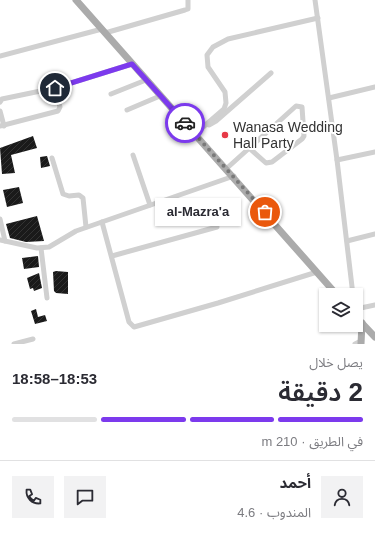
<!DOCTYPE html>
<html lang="ar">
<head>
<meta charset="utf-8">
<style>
  body { margin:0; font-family:Helvetica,"Noto Sans Arabic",sans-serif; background:#f2f2f3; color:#2b2b33; direction:rtl; height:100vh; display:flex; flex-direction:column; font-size:15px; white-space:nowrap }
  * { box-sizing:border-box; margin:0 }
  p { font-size:13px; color:#7c7c81 }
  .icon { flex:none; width:22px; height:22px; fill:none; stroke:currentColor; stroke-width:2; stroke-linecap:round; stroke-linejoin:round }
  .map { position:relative; height:344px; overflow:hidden; direction:ltr }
  .sheet { display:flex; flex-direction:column; background:#fff; flex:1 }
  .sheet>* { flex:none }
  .tools { position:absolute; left:319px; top:288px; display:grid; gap:8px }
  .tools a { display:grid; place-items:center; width:44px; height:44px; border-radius:0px; background:#fff; box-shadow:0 1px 3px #0004; font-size:20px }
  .pin { position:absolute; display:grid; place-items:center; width:34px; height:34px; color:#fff; margin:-17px; border:2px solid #fff; border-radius:50%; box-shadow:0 1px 4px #0007 }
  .courier { position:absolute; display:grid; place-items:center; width:40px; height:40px; margin:-20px; border:3px solid #7c3aed; border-radius:50%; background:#fff; color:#222; box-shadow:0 1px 5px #0007 }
  .bubble { position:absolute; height:28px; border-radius:0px; background:#fff; box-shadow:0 1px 3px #0004; font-size:13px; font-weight:600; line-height:28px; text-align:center; direction:rtl }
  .head em { font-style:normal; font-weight:600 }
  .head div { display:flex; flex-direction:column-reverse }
  .head { display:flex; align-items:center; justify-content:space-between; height:68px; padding:0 12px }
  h1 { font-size:26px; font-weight:600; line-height:30px }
  .bar { display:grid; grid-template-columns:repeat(4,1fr); gap:6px 4px; align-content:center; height:48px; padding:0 12px }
  .bar i { height:5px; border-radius:3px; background:#e1e1e2 }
  .bar .active { background:#7c3aed }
  .bar p { grid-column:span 4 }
  .line { display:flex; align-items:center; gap:10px; padding:0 12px; border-top:1px solid #e1e1e2 }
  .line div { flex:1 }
  .round { display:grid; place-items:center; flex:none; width:42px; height:42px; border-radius:0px; background:#f2f2f3 }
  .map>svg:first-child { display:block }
  .building { fill:url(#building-hatch) }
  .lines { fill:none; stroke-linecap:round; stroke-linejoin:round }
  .minor { stroke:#d0d0d0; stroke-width:5 }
  .major { stroke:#ababab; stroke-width:7 }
  .done { stroke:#7a7a7a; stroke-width:4; stroke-dasharray:0 7.2 }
  .route { stroke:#7c3aed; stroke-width:5 }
  .poi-dot { fill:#e63946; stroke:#fff; stroke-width:1.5 }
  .labels { text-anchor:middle; stroke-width:4; stroke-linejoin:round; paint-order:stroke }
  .poi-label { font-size:14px; fill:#333; stroke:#fff; text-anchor:start }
</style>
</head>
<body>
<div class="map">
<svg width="375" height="344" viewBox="0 0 375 344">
  <defs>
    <pattern id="building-hatch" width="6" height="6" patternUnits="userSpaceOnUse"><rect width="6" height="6" fill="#1a1a1a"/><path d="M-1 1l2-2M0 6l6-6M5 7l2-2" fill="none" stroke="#333"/></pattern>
  </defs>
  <rect width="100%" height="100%" fill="#fff"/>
  <g class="building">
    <polygon points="33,136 37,148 11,155 15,173 2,174 0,148"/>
    <polygon points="47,156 50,166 41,168 40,157"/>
    <polygon points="19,187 23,203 7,207 3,190"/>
    <polygon points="37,216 44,241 26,242 10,238 6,224"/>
    <polygon points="38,256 39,267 24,269 22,258"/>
    <polygon points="56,271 68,272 68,294 56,293 54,291 53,272"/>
    <polygon points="39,273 42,288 34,291 33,288 30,289 27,278"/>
    <polygon points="36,309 38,317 45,315 47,321 35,324 31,311"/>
  </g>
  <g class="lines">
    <g class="minor">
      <polyline points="315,0 337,160 353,295"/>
      <polyline points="105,33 185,10 188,9 188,0"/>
      <polyline points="0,56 102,29"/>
      <polyline points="111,94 146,80"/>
      <polyline points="329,98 375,87"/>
      <polyline points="0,102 2,99 55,88 132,64"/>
      <polyline points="127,110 160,96"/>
      <polyline points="0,111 4,126"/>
      <polyline points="209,125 216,121 271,73"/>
      <polyline points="0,126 58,111 60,107 55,88"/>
      <polyline points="195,134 224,109 226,103 225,92 208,67 207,55 213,47 228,39 318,18"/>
      <polyline points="133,155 150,205"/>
      <polyline points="52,158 63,194 69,196 79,195 83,198 86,227"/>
      <polyline points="337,160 375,152"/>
      <polyline points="226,169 296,106 302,107 304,136 302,139 272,162 266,163 249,148"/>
      <polyline points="0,219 5,241"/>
      <polyline points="102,222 129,322 134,327 218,303 317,272"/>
      <polyline points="0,240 37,248 49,247 76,231 234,176"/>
      <polyline points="347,241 375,234"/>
      <polyline points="41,248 47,298"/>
      <polyline points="112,256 217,227"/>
      <polyline points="356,309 375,305"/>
      <polyline points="14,344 33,339"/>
      <polyline points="355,344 361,341"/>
    </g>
    <g class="major">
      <polyline points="76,0 337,295"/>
      <polyline points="356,317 375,337"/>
      <polyline points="361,344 362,323"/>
    </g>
  </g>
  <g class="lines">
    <polyline class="done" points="185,123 265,212"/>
    <polyline class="route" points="55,88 132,64 185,123"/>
  </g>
  <circle class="poi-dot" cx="225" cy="135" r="4"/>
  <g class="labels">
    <g class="poi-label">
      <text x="233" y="132">Wanasa Wedding<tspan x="233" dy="16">Hall Party</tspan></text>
    </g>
  </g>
</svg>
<div class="tools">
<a><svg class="icon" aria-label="layers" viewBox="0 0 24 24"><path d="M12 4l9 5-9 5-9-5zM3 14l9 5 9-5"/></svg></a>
</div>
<div class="pin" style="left:265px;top:212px;background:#ea580c"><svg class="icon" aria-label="bag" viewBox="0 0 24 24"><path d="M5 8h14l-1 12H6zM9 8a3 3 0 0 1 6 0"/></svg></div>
<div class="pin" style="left:55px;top:88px;background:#1f2937"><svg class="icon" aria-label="home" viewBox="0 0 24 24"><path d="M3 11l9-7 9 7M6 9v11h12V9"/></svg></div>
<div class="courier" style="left:185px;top:123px"><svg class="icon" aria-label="car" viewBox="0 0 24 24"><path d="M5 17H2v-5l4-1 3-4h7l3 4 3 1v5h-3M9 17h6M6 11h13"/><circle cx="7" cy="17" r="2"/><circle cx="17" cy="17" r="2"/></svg></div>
<div class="bubble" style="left:155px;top:198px;width:86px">al-Mazra'a</div>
</div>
<section class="sheet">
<div class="head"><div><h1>2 دقيقة</h1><p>يصل خلال</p></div><em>18:53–18:58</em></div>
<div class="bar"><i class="active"></i><i class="active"></i><i class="active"></i><i></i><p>في الطريق · 210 m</p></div>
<div class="line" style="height:72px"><a class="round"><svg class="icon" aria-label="person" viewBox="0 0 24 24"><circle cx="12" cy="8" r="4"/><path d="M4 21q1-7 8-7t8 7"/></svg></a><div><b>أحمد</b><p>المندوب · 4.6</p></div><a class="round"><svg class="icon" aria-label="chat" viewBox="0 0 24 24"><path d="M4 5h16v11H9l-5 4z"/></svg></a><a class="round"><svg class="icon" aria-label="phone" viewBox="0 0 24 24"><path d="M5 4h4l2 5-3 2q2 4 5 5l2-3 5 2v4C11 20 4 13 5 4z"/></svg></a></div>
</section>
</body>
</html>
